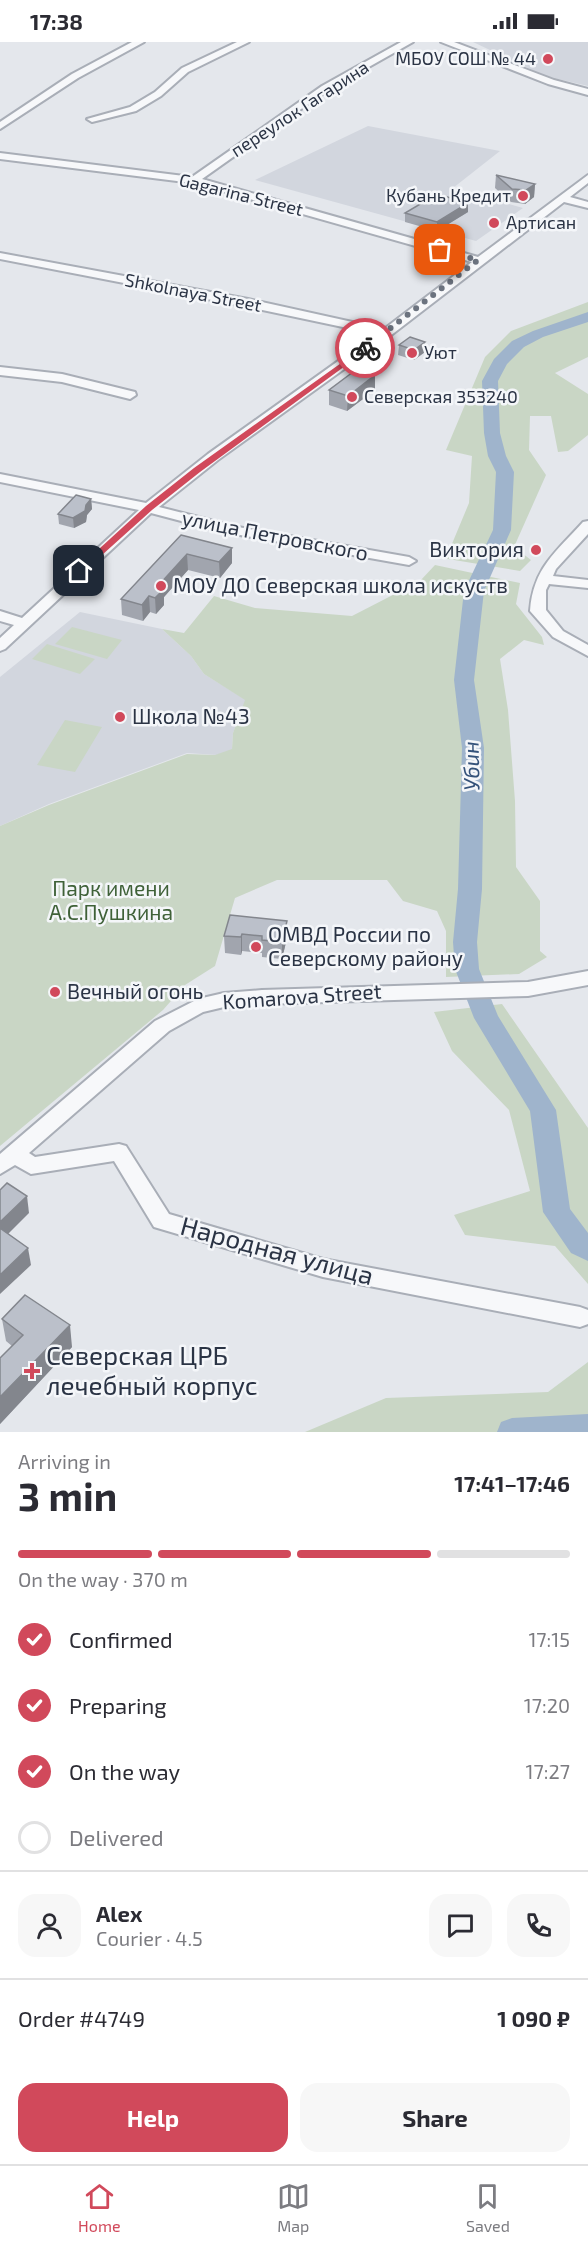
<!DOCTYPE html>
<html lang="en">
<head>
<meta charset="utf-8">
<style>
  body { margin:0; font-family:"Exo 2",sans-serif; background:#f7f7f7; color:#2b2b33; height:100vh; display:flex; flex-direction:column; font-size:22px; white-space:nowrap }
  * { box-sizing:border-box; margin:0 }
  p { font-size:20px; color:#7c7c81 }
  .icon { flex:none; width:33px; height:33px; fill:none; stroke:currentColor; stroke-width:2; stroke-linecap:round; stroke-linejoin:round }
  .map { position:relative; height:1390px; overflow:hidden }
  .panel { display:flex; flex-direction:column; background:#fff; flex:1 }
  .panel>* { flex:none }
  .pin { position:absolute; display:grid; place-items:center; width:51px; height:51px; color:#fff; margin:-26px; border-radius:12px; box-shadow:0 3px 9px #0006 }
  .courier { position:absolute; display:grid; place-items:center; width:60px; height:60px; margin:-30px; border:4px solid #d1495b; border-radius:50%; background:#fff; color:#222; box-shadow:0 2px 8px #0007 }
  .headline em { font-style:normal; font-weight:700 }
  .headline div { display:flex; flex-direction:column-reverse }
  .headline { display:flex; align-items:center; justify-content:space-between; height:102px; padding:0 18px }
  h1 { font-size:39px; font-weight:700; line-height:45px }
  .bar { display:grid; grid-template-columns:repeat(4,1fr); gap:9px 6px; align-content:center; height:72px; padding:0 18px }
  .bar i { height:8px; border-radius:4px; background:#e1e1e2 }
  .bar .current { background:#d1495b }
  .bar p { grid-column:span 4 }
  .line { display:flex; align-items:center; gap:15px; padding:0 18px; border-top:2px solid #e1e1e2 }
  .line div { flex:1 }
  .round { display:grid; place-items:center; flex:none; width:63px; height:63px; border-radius:18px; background:#f7f7f7 }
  ol { padding:0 18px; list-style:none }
  li { display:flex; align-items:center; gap:18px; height:66px }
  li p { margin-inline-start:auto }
  li .icon { padding:6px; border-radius:50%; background:#d1495b; color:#fff; stroke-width:4 }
  li:last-child { color:#7c7c81 }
  li i { width:33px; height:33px; border:3px solid #e1e1e2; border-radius:50% }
  .action { display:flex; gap:12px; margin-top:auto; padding:12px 18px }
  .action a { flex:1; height:69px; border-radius:18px; background:#d1495b; color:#fff; font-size:24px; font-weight:700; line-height:69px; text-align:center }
  .action a+a { background:#f7f7f7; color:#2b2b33 }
  .status { display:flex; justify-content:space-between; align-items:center; height:42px; padding:0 30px; background:#fff; direction:ltr }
  .status svg { height:16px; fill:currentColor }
  .dock { display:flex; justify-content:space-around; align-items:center; height:84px; border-top:2px solid #e1e1e2; background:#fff; font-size:16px; color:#7c7c81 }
  .dock a { display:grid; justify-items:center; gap:3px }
  .dock .current { color:#d1495b }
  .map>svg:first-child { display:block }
  .built { fill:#d2d6de }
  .green { fill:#c9d6c5 }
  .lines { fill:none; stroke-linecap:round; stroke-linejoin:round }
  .river { fill:#9fb4cc; fill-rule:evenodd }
  .minor-casing { stroke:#a9aeb7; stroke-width:4 }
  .minor { fill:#f7f8fa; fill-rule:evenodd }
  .wall { fill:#a1a5ae }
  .shaded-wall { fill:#83868d }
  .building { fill:#bbc0ca; stroke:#83868d; stroke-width:1.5 }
  .route { fill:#d1495b }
  .done { stroke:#6c737f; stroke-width:6; stroke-dasharray:0 10.8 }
  .poi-dot { fill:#d1495b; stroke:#f4f6f9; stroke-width:2 }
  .labels { text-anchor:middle; stroke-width:5; stroke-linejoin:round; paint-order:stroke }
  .far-poi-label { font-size:18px; fill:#2b3445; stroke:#f4f6f9; text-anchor:start }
  .far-street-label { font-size:18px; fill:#2b3445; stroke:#f4f6f9 }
  .street-label { font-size:21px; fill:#2b3445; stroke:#f4f6f9 }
  .poi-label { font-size:21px; fill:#2b3445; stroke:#f4f6f9; text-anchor:start }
  .park-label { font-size:21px; fill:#3f6138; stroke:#f4f6f9 }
  .water-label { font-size:22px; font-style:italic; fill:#34527a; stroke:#f4f6f9 }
  .near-street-label { font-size:26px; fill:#2b3445; stroke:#f4f6f9 }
  .near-poi-label { font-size:26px; fill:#2b3445; stroke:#f4f6f9; text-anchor:start }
</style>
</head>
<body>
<div class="status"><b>17:38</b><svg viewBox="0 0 49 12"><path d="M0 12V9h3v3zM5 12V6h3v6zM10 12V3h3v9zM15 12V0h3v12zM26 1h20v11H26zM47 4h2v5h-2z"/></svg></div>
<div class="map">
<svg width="588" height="1390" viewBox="0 0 588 1390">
  <rect width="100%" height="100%" fill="#e4e7ec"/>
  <g class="built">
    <polygon points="473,0 588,0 588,44 545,34"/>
    <polygon points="368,84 500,109 453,146 523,166 476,199 255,138"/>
    <polygon points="80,570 162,587 191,614 204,632 246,658 233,691 232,708 217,713 187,711 49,762 0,784 0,635"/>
  </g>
  <g class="green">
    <polygon points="588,260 588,315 555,331 588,352 588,393 568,409 558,410 551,374 530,374 529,408 546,433 514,505 531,518 520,529 442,516 449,509 469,461 472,414 446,408 485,315 511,289"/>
    <polygon points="435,523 520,541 516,562 542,595 544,603 524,598 500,617 508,668 515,759 516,825 540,859 540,909 547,915 519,932 446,935 446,889 437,869 403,859 387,838 277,838 235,856 215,924 185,943 163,968 0,1104 0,784 49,763 187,712 215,713 232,707 233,691 245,658 204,632 191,614 162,587 184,591 214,554 255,566 352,574 420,539"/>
    <polygon points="72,585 122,598 107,617 55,602"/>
    <polygon points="47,602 95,617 80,632 32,617"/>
    <polygon points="65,678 102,685 75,730 37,723"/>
    <polygon points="502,962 588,1086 588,1242 555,1204 465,1193 454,1173 530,1149 509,1068 452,1009 434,970"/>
    <polygon points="588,1320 588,1390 305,1390 386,1356 548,1350"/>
  </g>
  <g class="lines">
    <g class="river">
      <polygon points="588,270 588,280 543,295 524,305 507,322 498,339 500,391 506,414 514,430 511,488 484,549 474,638 484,706 482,847 477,900 479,927 498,974 556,1068 570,1167 588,1191 588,1219 571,1211 543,1170 530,1069 474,976 455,927 453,900 458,847 462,706 454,638 464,549 493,488 496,430 488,414 484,391 482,339 494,317 512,299 533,289"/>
      <polygon points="588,1372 588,1390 497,1390 501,1380 512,1376"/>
    </g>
    <g class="minor-casing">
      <g id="minor">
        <polygon points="132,0 144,0 78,36 0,87 0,80 72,32"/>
        <polygon points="237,0 249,0 188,30 161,54 136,69 92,80 87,77 130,65 155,50 182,26"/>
        <polygon points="401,0 413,0 328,48 202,137 478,215 588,133 588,141 570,155 588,160 588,166 564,160 390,294 218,418 159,465 238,485 409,515 416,519 409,523 223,490 151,471 5,607 0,609 0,596 14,583 0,579 0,569 22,576 139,468 0,440 0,432 146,461 208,412 376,292 248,265 0,217 0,211 248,257 384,287 472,220 193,141 0,117 0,111 192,135 322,44"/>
        <polygon points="441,0 454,0 554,38 588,47 588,53 548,42"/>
        <polygon points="0,325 62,332 135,350 136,353 130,357 62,340 0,333"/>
        <path d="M588 479V492L556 527 553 534 588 538V546L549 542 546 548V568L563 589 588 603V614L553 595 530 569C533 526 556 510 583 480Z"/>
        <polygon points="588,929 588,943 528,954 262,962 224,965 203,970 169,989 29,1111 35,1115 119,1102 126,1104 169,1172 323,1217 580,1265 588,1268 588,1282 580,1285 323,1235 154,1185 114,1119 31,1132 15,1123 0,1132 0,1112 155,979 198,957 224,951 262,948 528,940"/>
      </g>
    </g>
    <use href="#minor" class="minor"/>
  </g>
  <g class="wall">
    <polygon points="496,133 535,142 534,155 525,162 511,160 495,146"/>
    <polygon points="468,170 437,189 405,180 405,171"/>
    <polygon points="425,300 425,310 414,318 398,313 399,303"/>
    <polygon points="329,348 375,348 347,369 329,363"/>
    <polygon points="91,457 92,467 87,473 86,480 74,486 59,482 58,472"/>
    <polygon points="181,493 232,506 232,521 220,536 188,528 164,555 164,563 156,572 150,570 143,579 122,573 121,557"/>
    <polygon points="287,879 287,896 282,917 262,915 262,911 242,909 241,913 225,911 224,894"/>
    <polygon points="2,1277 72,1305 0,1382 0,1316 12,1304 6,1299"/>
  </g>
  <g class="shaded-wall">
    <polygon points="535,142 534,155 525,162 526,148"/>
    <polygon points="468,161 468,170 437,189 437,180"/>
    <polygon points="425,300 425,310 414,318 414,308"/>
    <polygon points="375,333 375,348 347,369 348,354"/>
    <polygon points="91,457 92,467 87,473 86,480 74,486 73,476"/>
    <polygon points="232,506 232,521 220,536 219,520"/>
    <polygon points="187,512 188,528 164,555 164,563 156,572 155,556 157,545"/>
    <polygon points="149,554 150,570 143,579 142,563"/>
    <polygon points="287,879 287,896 282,917 282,900"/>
    <polygon points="242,892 242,909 241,913 241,895"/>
    <polygon points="27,1154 29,1171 0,1200 0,1180"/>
    <polygon points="28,1206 31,1223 0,1252 0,1233"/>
    <polygon points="70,1283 72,1305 0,1382 0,1355"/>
  </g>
  <g class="building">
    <polygon points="496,133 535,142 526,148 512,147"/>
    <polygon points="437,152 468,161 437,180 405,171"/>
    <polygon points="410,295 425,300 414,308 399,303"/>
    <polygon points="357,327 375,333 348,354 329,348"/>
    <polygon points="76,453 91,457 86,463 85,469 73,476 58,472"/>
    <polygon points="181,493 232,506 219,520 187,512 157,545 164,547 155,556 149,554 142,563 121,557"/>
    <polygon points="230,873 287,879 282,900 262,898 262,894 242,892 241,895 224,894"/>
    <polygon points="7,1141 27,1154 0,1180 0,1148"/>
    <polygon points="0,1186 28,1206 0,1233"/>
    <polygon points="25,1253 70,1283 0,1355 0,1316 23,1293 2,1277"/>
  </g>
  <polygon class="route" points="365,304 367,308 200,430 152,468 82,531 76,531 76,528 146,464 194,426"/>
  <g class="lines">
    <polyline class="done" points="365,306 478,218 440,208"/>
  </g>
  <g class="poi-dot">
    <circle cx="548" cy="17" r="6"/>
    <circle cx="523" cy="154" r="6"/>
    <circle cx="494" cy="181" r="6"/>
    <circle cx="412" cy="311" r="6"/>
    <circle cx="352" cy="355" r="6"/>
    <circle cx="536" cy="508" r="6"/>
    <circle cx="161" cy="544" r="6"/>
    <circle cx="120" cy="675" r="6"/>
    <circle cx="256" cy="905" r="6"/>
    <circle cx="55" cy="950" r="6"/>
    <path d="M29 1320h6v6h6v6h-6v6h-6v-6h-6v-6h6z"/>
  </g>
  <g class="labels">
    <g class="far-poi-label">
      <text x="536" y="23" text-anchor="end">МБОУ СОШ № 44</text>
      <text x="511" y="160" text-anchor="end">Кубань Кредит</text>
      <text x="506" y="187">Артисан</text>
      <text x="424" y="317">Уют</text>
      <text x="364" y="361">Северская 353240</text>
    </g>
    <g class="far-street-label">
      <text transform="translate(300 67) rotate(-33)" y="6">переулок Гагарина</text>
      <text transform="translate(241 153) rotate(14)" y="6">Gagarina Street</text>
      <text transform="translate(193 251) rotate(11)" y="6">Shkolnaya Street</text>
    </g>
    <g class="street-label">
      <text transform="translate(275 494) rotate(11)" y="7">улица Петровского</text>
      <text transform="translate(302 955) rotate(-4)" y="7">Komarova Street</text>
    </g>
    <g class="poi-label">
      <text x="524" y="515" text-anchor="end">Виктория</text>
      <text x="173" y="551">МОУ ДО Северская школа искуств</text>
      <text x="132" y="682">Школа №43</text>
      <text x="268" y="900">ОМВД России по<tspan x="268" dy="24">Северскому району</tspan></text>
      <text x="67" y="957">Вечный огонь</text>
    </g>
    <g class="park-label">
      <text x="111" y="854">Парк имени<tspan x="111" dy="24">А.С.Пушкина</tspan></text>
    </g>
    <g class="water-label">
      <text transform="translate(471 724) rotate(-91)" y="8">Убин</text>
    </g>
    <g class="near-street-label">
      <text transform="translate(277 1209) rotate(15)" y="9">Народная улица</text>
    </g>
    <g class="near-poi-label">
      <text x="46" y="1323">Северская ЦРБ<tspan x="46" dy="30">лечебный корпус</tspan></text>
    </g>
  </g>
</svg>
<div class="pin" style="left:440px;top:208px;background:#ea580c"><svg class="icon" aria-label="bag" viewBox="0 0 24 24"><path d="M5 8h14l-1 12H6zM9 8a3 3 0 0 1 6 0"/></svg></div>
<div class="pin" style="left:79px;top:529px;background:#1f2937"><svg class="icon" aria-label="home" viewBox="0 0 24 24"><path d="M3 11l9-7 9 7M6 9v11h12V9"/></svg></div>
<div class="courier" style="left:365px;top:306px"><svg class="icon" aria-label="bike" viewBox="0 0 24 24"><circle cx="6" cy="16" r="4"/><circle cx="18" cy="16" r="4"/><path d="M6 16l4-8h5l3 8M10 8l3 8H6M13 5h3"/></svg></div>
</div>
<section class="panel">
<div class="headline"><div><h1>3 min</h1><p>Arriving in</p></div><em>17:41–17:46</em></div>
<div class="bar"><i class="current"></i><i class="current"></i><i class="current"></i><i></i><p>On the way · 370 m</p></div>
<ol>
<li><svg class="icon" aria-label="check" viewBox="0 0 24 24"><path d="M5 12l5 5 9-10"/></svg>Confirmed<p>17:15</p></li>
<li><svg class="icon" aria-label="check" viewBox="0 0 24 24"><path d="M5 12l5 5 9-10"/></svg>Preparing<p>17:20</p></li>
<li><svg class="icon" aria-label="check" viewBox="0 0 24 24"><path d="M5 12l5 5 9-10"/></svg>On the way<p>17:27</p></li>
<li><i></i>Delivered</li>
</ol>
<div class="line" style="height:108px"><a class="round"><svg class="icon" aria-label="person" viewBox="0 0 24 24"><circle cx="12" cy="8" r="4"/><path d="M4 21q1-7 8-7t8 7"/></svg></a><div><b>Alex</b><p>Courier · 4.5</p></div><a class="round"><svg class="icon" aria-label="chat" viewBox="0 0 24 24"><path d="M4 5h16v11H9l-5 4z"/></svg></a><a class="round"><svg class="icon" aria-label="phone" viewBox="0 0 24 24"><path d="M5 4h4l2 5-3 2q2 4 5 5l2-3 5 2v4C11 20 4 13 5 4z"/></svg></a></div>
<div class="line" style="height:78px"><div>Order #4749</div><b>1 090 ₽</b></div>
<div class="action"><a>Help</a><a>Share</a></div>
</section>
<nav class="dock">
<a class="current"><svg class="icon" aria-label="home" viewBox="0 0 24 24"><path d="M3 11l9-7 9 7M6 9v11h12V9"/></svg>Home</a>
<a><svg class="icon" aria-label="map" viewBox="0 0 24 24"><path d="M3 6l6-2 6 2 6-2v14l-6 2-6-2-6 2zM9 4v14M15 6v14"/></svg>Map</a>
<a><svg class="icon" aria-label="saved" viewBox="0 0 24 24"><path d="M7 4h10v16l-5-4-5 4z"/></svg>Saved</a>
</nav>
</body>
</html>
